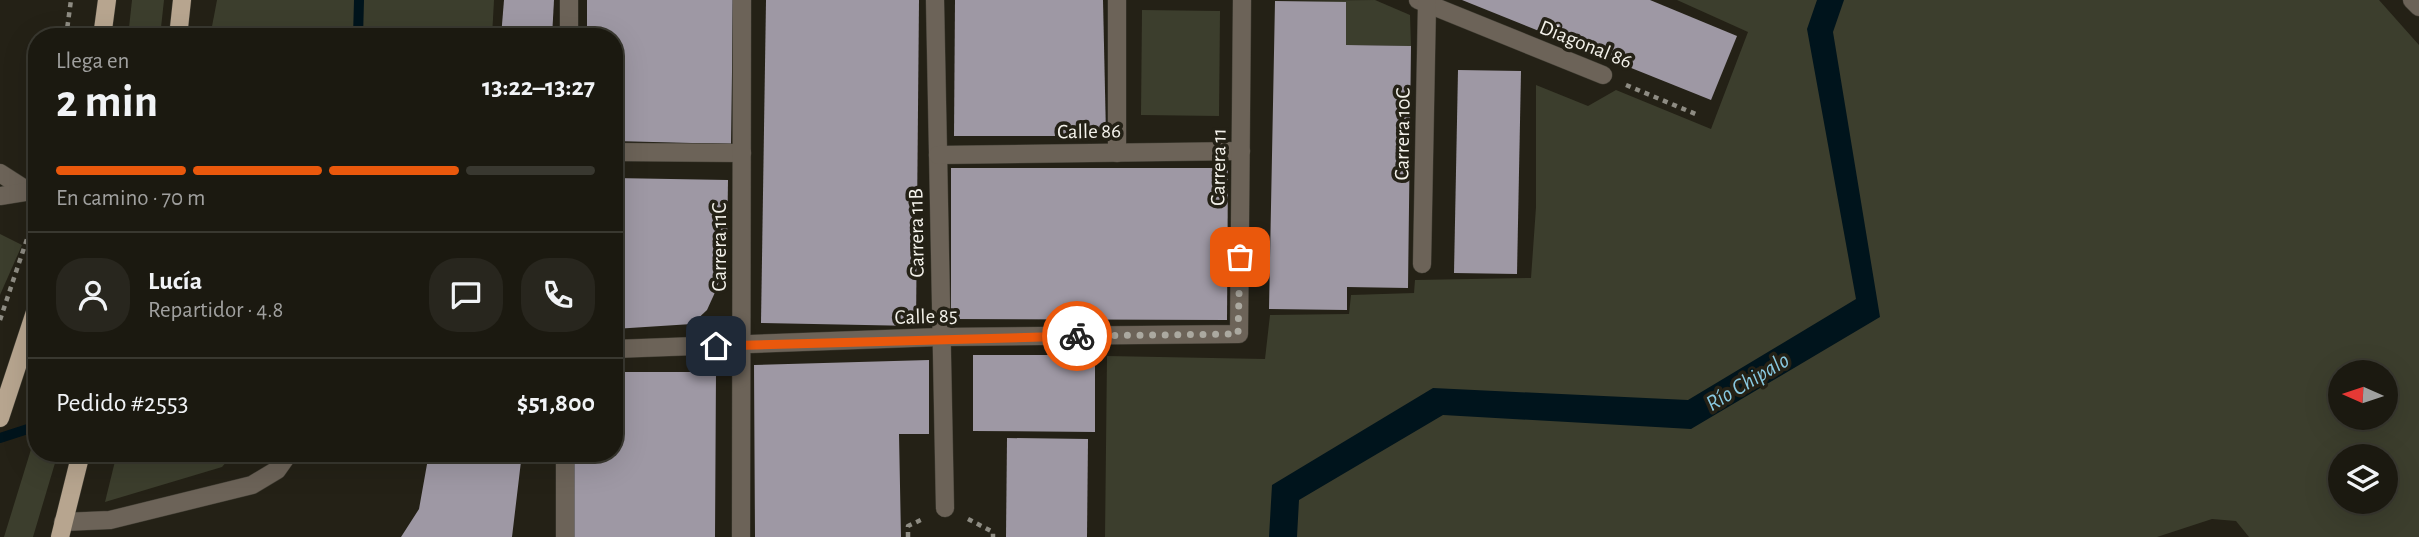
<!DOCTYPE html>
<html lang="es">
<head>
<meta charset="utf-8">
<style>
  body { margin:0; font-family:"Alegreya Sans",sans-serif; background:#28261e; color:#f1f3f6; height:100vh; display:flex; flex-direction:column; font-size:26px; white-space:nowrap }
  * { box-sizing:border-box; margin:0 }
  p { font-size:23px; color:#a0a09f }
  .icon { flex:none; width:38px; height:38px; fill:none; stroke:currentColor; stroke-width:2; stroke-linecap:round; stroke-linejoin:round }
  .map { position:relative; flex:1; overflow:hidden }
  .details { position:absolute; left:28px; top:28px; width:595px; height:434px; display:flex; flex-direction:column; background:#1b1910; border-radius:28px; box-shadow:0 7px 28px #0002,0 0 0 2px #393830 }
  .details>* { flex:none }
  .needle { width:46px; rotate:273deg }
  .controls { position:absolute; left:2328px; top:360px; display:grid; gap:14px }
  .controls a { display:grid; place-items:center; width:70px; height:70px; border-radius:50%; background:#1b1910; box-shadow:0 7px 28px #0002,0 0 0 2px #393830; font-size:35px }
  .pin { position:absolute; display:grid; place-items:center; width:60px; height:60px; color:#fff; margin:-30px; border-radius:14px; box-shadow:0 4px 10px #0006 }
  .courier { position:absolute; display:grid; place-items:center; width:70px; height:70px; margin:-35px; border:5px solid #ea580c; border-radius:50%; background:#fff; color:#222; box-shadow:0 2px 9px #0007 }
  .headline em { font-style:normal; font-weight:700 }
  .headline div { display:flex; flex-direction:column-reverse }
  .headline { display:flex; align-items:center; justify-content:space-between; height:119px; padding:0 28px }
  h1 { font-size:46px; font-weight:700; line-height:52px }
  .bar { display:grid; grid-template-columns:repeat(4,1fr); gap:10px 7px; align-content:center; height:84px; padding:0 28px }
  .bar i { height:9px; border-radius:5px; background:#393830 }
  .bar .selected { background:#ea580c }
  .bar p { grid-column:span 4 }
  .line { display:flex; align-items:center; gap:18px; padding:0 28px; border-top:2px solid #393830 }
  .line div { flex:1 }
  .round { display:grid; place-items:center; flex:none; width:74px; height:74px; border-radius:28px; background:#28261e }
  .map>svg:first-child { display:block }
  .green { fill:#3c3e2d; fill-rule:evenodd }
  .water { fill:#00141c }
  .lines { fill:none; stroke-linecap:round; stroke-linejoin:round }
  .stream { stroke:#00141c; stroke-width:10 }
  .building { fill:#9e98a4 }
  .minor-casing { stroke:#413e34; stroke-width:19 }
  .major-casing { stroke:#413e34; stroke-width:19 }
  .path { stroke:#8e8c83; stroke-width:4.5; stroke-dasharray:5 5; stroke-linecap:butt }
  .minor { stroke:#6c6358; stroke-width:18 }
  .major { stroke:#b7a58f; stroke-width:18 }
  .done { stroke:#aba9a0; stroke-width:7; stroke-dasharray:0 12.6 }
  .route { stroke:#ea580c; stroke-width:9 }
  .labels { text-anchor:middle; stroke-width:7; stroke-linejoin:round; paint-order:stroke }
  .street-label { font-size:21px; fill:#f4f2eb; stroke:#242116 }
  .water-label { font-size:23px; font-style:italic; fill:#89c9e1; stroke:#242116 }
</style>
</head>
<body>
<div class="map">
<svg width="2419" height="537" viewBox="0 0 2419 537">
  <rect width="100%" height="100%" fill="#242116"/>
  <g class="green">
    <polygon points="132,0 164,0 160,37 128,37"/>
    <polygon points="217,0 494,0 492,37 210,37"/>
    <polygon points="1375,0 1410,15 1411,46 1346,45 1345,2 1275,1"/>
    <path d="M1677 0H2379L2419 45V537H2249L2236 521 2212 519 2157 537H1105L1107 356 1265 359 1270 315 1349 314 1351 295 1414 293 1415 280 1531 278 1536 207V85L1588 106 1616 90 1711 129 1748 32ZM2340 373H2385V418H2340ZM2340 457H2385V502H2340Z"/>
    <polygon points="1142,10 1220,11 1219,116 1141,115"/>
    <polygon points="0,234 22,245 0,295"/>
    <polygon points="37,430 37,453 58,453 33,537 4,537"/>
    <polygon points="117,453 234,453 222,467 105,502"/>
  </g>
  <polygon class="water" points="1817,0 1844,0 1833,32 1880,317 1691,429 1443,415 1299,500 1297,537 1269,537 1272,485 1433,388 1688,400 1856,299 1807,29"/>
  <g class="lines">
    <g class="stream">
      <polyline points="358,37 359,0"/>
      <polyline points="0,438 37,426"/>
    </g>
  </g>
  <g class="building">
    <polygon points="504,0 554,0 552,37 501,37"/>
    <polygon points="587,0 733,0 731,144 614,141 614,37 587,37"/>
    <polygon points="766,0 919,0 916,326 761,323"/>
    <polygon points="955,0 1103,0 1106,136 954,136"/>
    <polygon points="1462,0 1650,0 1737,36 1711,100"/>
    <polygon points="1275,1 1346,2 1346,45 1411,46 1408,288 1347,287 1347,310 1269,309"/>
    <polygon points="1458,70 1521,71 1517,274 1454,273"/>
    <polygon points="951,168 1228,168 1227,320 951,319"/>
    <polygon points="614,178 728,180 727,252 717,288 707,310 692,324 614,329"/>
    <polygon points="973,355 1095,355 1095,432 973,431"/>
    <polygon points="929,360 929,434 899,434 901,537 755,537 754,365"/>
    <polygon points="614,372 716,372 715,537 571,537 572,453 614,453"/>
    <polygon points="1007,438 1088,439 1087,537 1006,537"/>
    <polygon points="429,453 522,453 512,537 401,537 419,509"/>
  </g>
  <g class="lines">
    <g class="minor-casing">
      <g id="minor">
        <polyline points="935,0 945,508"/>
        <polyline points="1117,0 1117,153"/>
        <polyline points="1418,0 1603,75"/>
        <polyline points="2412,0 2419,7"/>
        <polyline points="569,37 569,0"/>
        <polyline points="614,152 742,153"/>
        <polyline points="938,155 1241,151"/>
        <polyline points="0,173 28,191"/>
        <polyline points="0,196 37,190"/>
        <polyline points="1422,264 1427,4"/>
        <polyline points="614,349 940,337 1239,334 1242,0"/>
        <polyline points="63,522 110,520 252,485 277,470 289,453"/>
        <polyline points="565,537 565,453"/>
        <polyline points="741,537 742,0"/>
      </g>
    </g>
    <g class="major-casing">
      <g id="major">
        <polyline points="102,37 107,0"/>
        <polyline points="178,37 182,0"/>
        <polyline points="0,418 37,306"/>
        <polyline points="60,537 81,453"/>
      </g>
    </g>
    <g class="path">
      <polyline points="66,37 71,0"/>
      <polyline points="1626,85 1698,115"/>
      <polyline points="0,320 35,215"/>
      <polyline points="968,519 993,532 993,537"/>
      <polyline points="908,537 908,526 923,519"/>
    </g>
    <use href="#minor" class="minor"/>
    <use href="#major" class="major"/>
  </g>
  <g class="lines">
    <polyline class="done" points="1077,336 1238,334 1240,257"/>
    <polyline class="route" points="716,346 1077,336"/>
  </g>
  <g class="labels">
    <g class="street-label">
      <text transform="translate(1586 44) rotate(22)" y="7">Diagonal 86</text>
      <text transform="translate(1089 131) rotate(-1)" y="7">Calle 86</text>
      <text transform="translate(1402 134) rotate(-89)" y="7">Carrera 10C</text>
      <text transform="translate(1218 167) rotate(-89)" y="7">Carrera 11</text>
      <text transform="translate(916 233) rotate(-91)" y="7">Carrera 11B</text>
      <text transform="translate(719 247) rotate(-90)" y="7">Carrera 11C</text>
      <text transform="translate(926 316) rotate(-2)" y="7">Calle 85</text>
    </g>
    <g class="water-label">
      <text transform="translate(1747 381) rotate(-31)" y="8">Río Chipalo</text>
    </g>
  </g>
</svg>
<div class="controls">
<a><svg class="needle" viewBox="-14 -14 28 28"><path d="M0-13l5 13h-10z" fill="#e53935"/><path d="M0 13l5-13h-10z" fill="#a0a09f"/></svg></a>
<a><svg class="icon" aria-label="layers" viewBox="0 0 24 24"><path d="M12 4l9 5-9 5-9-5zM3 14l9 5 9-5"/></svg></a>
</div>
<div class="pin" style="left:1240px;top:257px;background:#ea580c"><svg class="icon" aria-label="bag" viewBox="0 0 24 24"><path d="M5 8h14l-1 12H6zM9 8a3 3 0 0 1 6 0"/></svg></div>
<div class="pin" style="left:716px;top:346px;background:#1f2937"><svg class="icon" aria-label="home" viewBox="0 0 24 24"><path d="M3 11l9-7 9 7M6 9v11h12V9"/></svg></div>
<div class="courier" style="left:1077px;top:336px"><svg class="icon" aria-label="bike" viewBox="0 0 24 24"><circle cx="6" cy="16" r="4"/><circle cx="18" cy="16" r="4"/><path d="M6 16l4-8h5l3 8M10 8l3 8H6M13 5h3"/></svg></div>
<section class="details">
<div class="headline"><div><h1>2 min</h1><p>Llega en</p></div><em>13:22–13:27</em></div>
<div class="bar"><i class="selected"></i><i class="selected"></i><i class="selected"></i><i></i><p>En camino · 70 m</p></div>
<div class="line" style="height:126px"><a class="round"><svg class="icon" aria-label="person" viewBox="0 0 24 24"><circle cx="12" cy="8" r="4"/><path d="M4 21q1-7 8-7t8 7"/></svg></a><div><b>Lucía</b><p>Repartidor · 4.8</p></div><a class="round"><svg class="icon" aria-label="chat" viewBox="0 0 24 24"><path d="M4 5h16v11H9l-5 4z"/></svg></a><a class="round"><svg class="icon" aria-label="phone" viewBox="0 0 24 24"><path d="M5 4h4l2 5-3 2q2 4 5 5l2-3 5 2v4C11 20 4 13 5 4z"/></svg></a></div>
<div class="line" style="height:91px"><div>Pedido #2553</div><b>$51,800</b></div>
</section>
</div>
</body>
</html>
